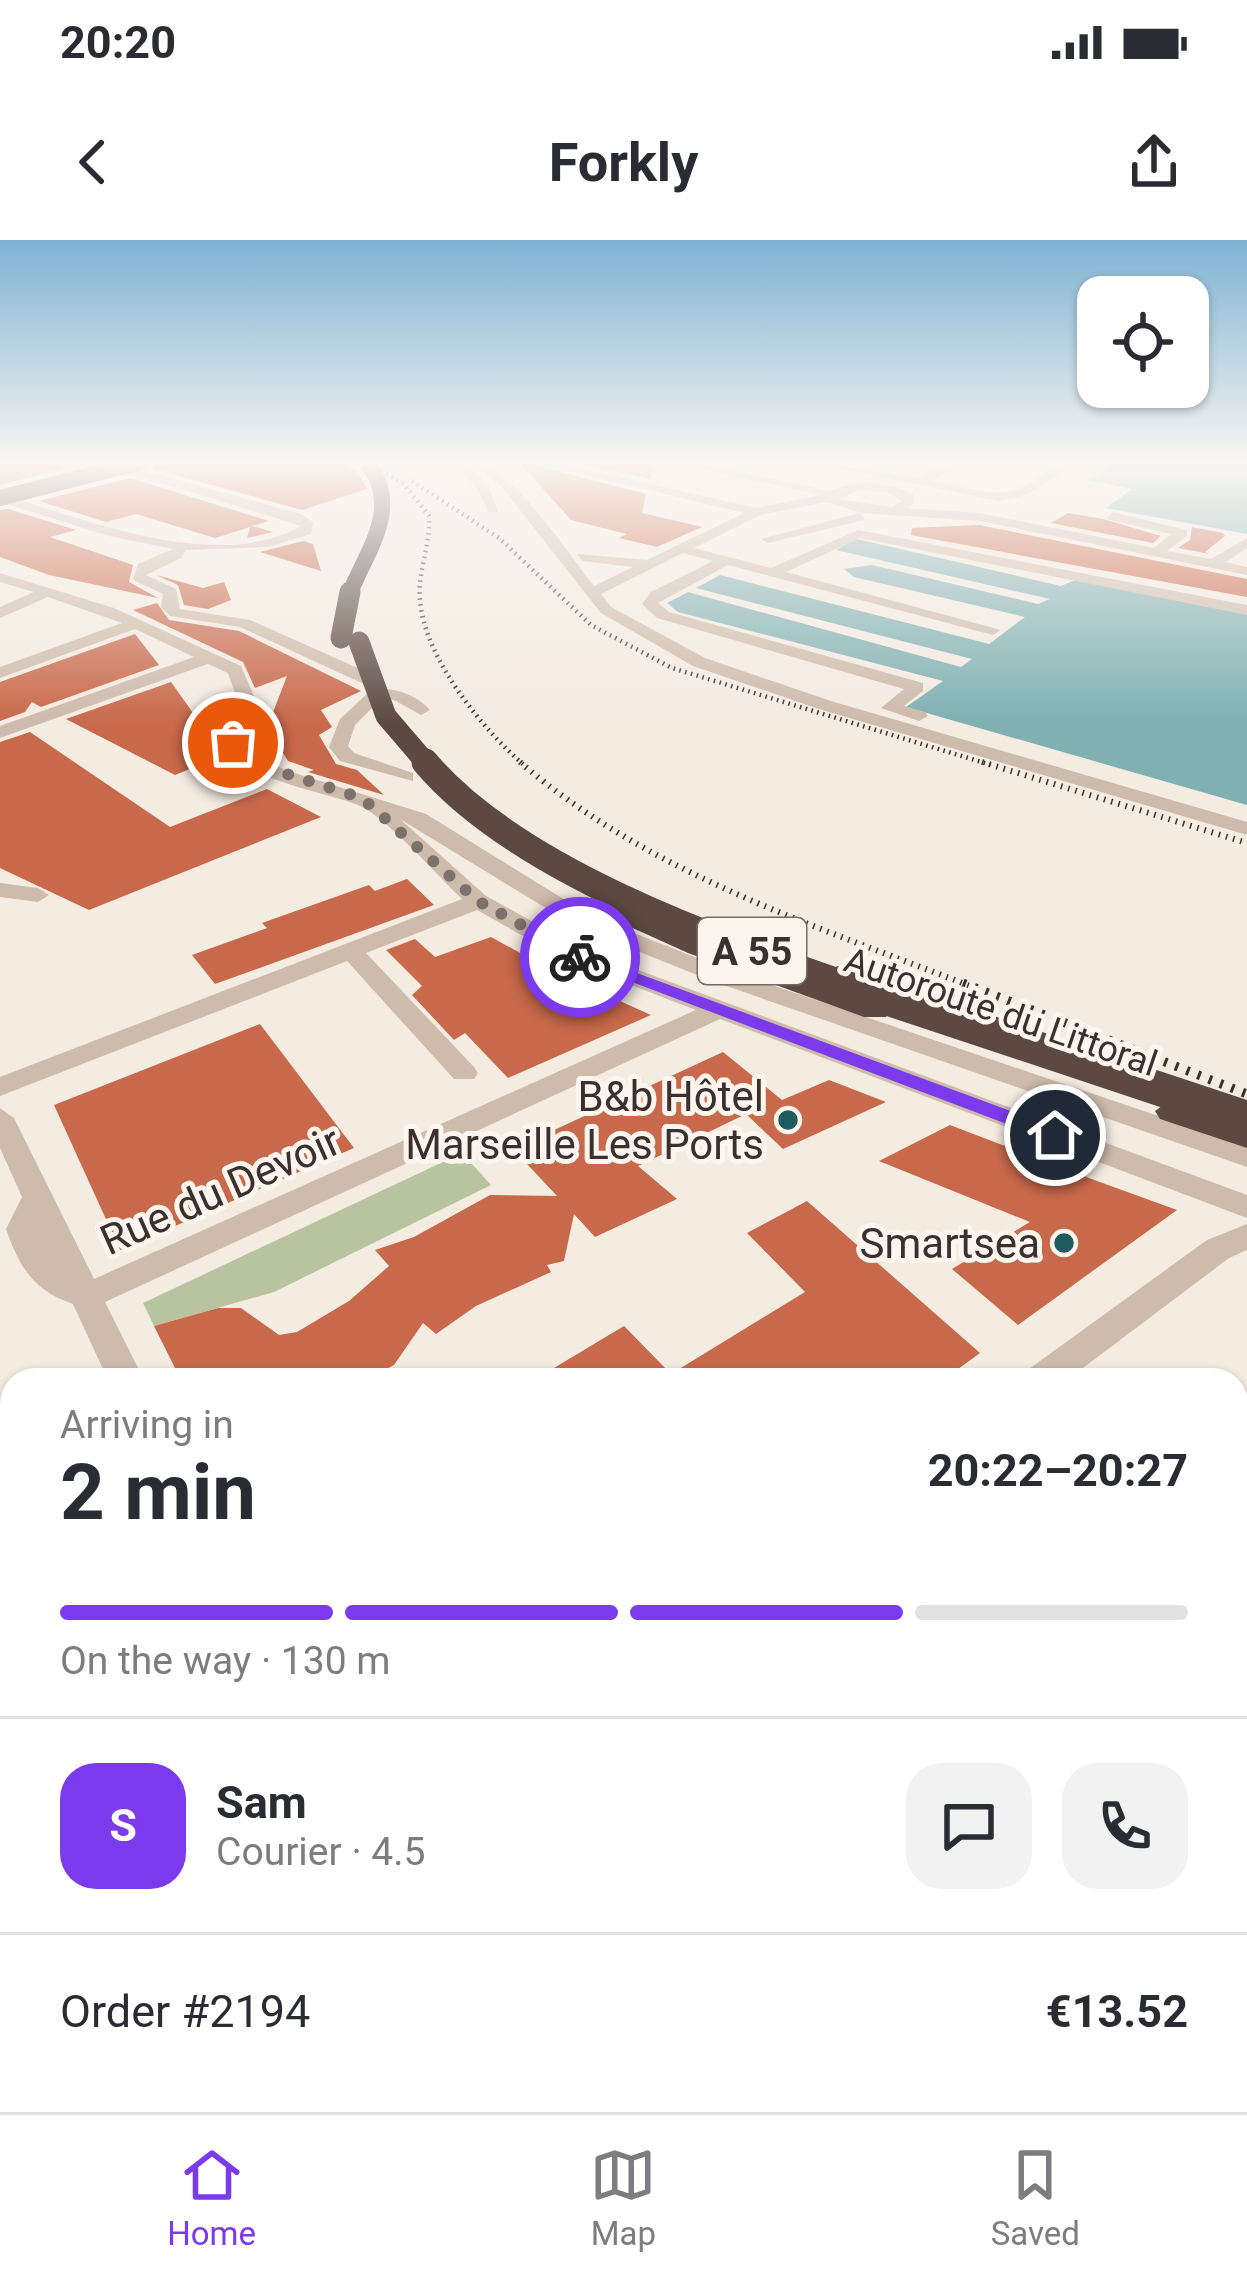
<!DOCTYPE html>
<html lang="en">
<head>
<meta charset="utf-8">
<style>
  body { margin:0; font-family:Roboto,sans-serif; background:#f2f2f3; color:#2b2b33; height:100vh; display:flex; flex-direction:column; font-size:45px; white-space:nowrap }
  * { box-sizing:border-box; margin:0 }
  p { font-size:39px; color:#7c7c81 }
  .icon { flex:none; width:66px; height:66px; fill:none; stroke:currentColor; stroke-width:2; stroke-linecap:round; stroke-linejoin:round }
  .map { position:relative; flex:1; overflow:hidden }
  .side { position:absolute; left:0px; top:1128px; width:1248px; height:744px; display:flex; flex-direction:column; background:#fff; border-radius:36px 36px 0 0; box-shadow:0 3px 9px #0004 }
  .side>* { flex:none }
  .fabs { position:absolute; left:1077px; top:36px; display:grid; gap:24px }
  .fabs a { display:grid; place-items:center; width:132px; height:132px; border-radius:24px; background:#fff; box-shadow:0 3px 9px #0004; font-size:60px }
  .pin { position:absolute; display:grid; place-items:center; width:102px; height:102px; color:#fff; margin:-51px; border:6px solid #fff; border-radius:50%; box-shadow:0 3px 12px #0007 }
  .courier { position:absolute; display:grid; place-items:center; width:120px; height:120px; margin:-60px; border:9px solid #7c3aed; border-radius:50%; background:#fff; color:#222; box-shadow:0 3px 15px #0007 }
  .headline em { font-style:normal; font-weight:700 }
  .headline div { display:flex; flex-direction:column-reverse }
  .headline { display:flex; align-items:center; justify-content:space-between; height:204px; padding:0 60px }
  h1 { font-size:78px; font-weight:700; line-height:90px }
  .bar { display:grid; grid-template-columns:repeat(4,1fr); gap:18px 12px; align-content:center; height:144px; padding:0 60px }
  .bar i { height:15px; border-radius:9px; background:#e1e1e2 }
  .bar .selected { background:#7c3aed }
  .bar p { grid-column:span 4 }
  .line { display:flex; align-items:center; gap:30px; padding:0 60px; border-top:3px solid #e1e1e2 }
  .line div { flex:1 }
  .round { display:grid; place-items:center; flex:none; width:126px; height:126px; border-radius:36px; background:#f2f2f3 }
  .status { display:flex; justify-content:space-between; align-items:center; height:84px; padding:0 60px; background:#fff; direction:ltr }
  .status svg { height:33px; fill:currentColor }
  header { display:flex; justify-content:space-between; align-items:center; height:156px; padding:0 60px; background:#fff; font-size:54px; font-weight:700 }
  .dock { display:flex; justify-content:space-around; align-items:center; height:168px; border-top:3px solid #e1e1e2; background:#fff; font-size:33px; color:#7c7c81 }
  .dock a { display:grid; justify-items:center; gap:6px }
  .dock .selected { color:#7c3aed }
  .map>svg:first-child { display:block }
  .green { fill:#b8c4a0 }
  .water { fill:#7fb0b2 }
  .building { fill:#c8694b }
  .lines { fill:none; stroke-linecap:round; stroke-linejoin:round }
  .minor { fill:#cdbbac; fill-rule:evenodd }
  .highway { fill:#5c4a42; fill-rule:evenodd }
  .rail-far2 { stroke:#3b302b; stroke-width:4.5; stroke-dasharray:1.5 4.5; stroke-linecap:butt }
  .rail-far1 { stroke:#3b302b; stroke-width:6; stroke-dasharray:1.5 6; stroke-linecap:butt }
  .rail { stroke:#3b302b; stroke-width:9; stroke-dasharray:3 9; stroke-linecap:butt }
  .highway-bridge-far3 { stroke:#5c4a42; stroke-width:16 }
  .highway-bridge-far2 { stroke:#5c4a42; stroke-width:21 }
  .highway-bridge-far1 { stroke:#5c4a42; stroke-width:27 }
  .highway-bridge { stroke:#5c4a42; stroke-width:34 }
  .route { fill:#7c3aed }
  .done { stroke:#7c716b; stroke-width:12; stroke-dasharray:0 21.6 }
  .poi-dot { fill:#1f5a5e; stroke:#fbf5ee; stroke-width:4.5 }
  .labels { text-anchor:middle; stroke-width:10; stroke-linejoin:round; paint-order:stroke }
  .far-street-label { font-size:36px; fill:#3b302b; stroke:#fbf5ee }
  .shield { fill:#fbf5ee; stroke:#756b66; stroke-width:3 }
  .shield-label { font-size:39px; font-weight:bold; fill:#3b302b }
  .poi-label { font-size:42px; fill:#3b302b; stroke:#fbf5ee; text-anchor:end }
  .street-label { font-size:42px; fill:#3b302b; stroke:#fbf5ee }
</style>
</head>
<body>
<div class="status"><b>20:20</b><svg viewBox="0 0 49 12"><path d="M0 12V9h3v3zM5 12V6h3v6zM10 12V3h3v9zM15 12V0h3v12zM26 1h20v11H26zM47 4h2v5h-2z"/></svg></div>
<header><svg class="icon" aria-label="back" viewBox="0 0 24 24"><path d="M15 5l-7 7 7 7"/></svg>Forkly<svg class="icon" aria-label="share" viewBox="0 0 24 24"><path d="M12 15V3M7 8l5-5 5 5M5 13v7h14v-7"/></svg></header>
<div class="map">
<svg width="1247" height="1872" viewBox="0 0 1247 1872">
  <rect width="100%" height="100%" fill="#f4ebe1"/>
  <polygon class="green" points="462,913 491,945 274,1052 154,1086 143,1063"/>
  <g class="water">
    <polygon points="1119,221 1247,221 1247,294 1106,268 1132,249 1088,240"/>
    <polygon points="857,299 1061,346 1080,338 1247,374 1247,565 906,467 943,441 678,372 667,363 688,352 961,427 972,419 696,348 720,335 989,404 1025,377 854,337 844,329 872,325 1038,364 1050,359 836,310"/>
  </g>
  <g class="building">
    <polygon points="0,221 41,221 66,228 0,245"/>
    <polygon points="156,221 331,221 357,231 367,249 302,270 154,229"/>
    <polygon points="518,221 646,254 642,273 702,287 657,307 619,298 627,294 571,280"/>
    <polygon points="569,221 654,221 650,239"/>
    <polygon points="130,238 269,281 252,286 273,292 247,298 250,287 215,298 136,274 106,282 39,261"/>
    <polygon points="8,269 76,290 50,297 133,325 129,342 158,358 49,335 0,317 0,270"/>
    <polygon points="1068,273 1103,279 1161,296 1153,303 1051,283"/>
    <polygon points="979,285 1247,339 1247,357 911,295 912,288"/>
    <polygon points="1192,287 1223,293 1225,296 1205,312 1210,314 1178,308 1190,300"/>
    <polygon points="303,301 313,304 321,331 260,312"/>
    <polygon points="156,335 203,348 224,342 231,360 208,369 184,365 178,345"/>
    <polygon points="157,363 169,380 239,391 361,451 321,470 332,487 319,495 336,524 357,530 384,555 308,532 314,530 288,521 267,488 287,436 255,448 243,422 133,370"/>
    <polygon points="135,394 159,425 41,467 32,462 25,472 0,481 0,442"/>
    <polygon points="171,442 215,504 207,522 175,535 66,479"/>
    <polygon points="30,492 170,587 267,549 321,577 89,670 0,628 0,502"/>
    <polygon points="407,639 434,665 215,744 192,715 267,688 262,683 369,645 375,651"/>
    <polygon points="491,697 553,731 651,775 508,838 465,793 454,800 412,755 422,746 386,710 415,699 435,717"/>
    <polygon points="260,784 354,908 120,1010 54,865"/>
    <polygon points="723,812 782,860 829,840 886,862 783,909 746,874 638,926 677,959 595,997 574,974 564,1021 547,1025 551,1032 476,1066 436,1094 423,1083 394,1125 365,1140 181,1140 154,1086 218,1068 241,1068 279,1095 297,1092 349,1061 389,1026 375,1010 414,997 490,955 557,956 513,909"/>
    <polygon points="950,885 1097,941 1177,970 1018,1085 952,1029 1030,982 879,921"/>
    <polygon points="807,961 980,1113 943,1140 534,1140 624,1086 671,1134 805,1052 747,993"/>
  </g>
  <g class="lines">
    <g class="minor">
      <path d="M90 221H109L301 274 313 282 311 294 268 307 186 310 181 318 146 335 176 349 180 369 250 380 378 437 384 449C402 450 417 456 430 470L421 475 394 460 381 459 355 485 348 506 354 513 413 533V541L340 521 329 507 340 479 368 453 364 444 240 387 170 376 161 367 163 354 133 340 138 324 173 309 109 296 0 262V254C86 279 216 334 301 286Z"/>
      <polygon points="449,221 462,221 488,245 498,272 488,272 478,249"/>
      <path d="M471 221C508 221 570 316 594 346L633 327 582 321 577 314 647 320 744 273 528 221H549L756 268 821 255 664 221H687L829 251C858 239 885 241 913 254L914 263 907 268 980 273 1154 308 1171 294 1107 279 1112 272 1187 290V296L1167 311 1211 319 1247 298V308L1226 322 1247 327V335L980 281 862 273 827 262 760 275 694 308 771 328 858 290 1247 365V375L860 298 786 332 1001 390 993 395 728 325 658 363 669 372 923 443V451L904 466 925 472 928 476 919 481 881 468 904 449 657 378 642 364 651 352 713 321 683 313 601 354 611 367 705 418 831 461 1247 582V595L819 469 693 426 601 373 501 246ZM860 250 887 252 902 261 891 267 838 259Z"/>
      <path d="M804 221 918 238 952 221H967L932 241C958 245 993 259 1018 249 1040 240 1054 221 1079 221L1026 255 999 261Z"/>
      <polygon points="860,273 865,280 768,303 761,299"/>
      <path d="M0 333 114 368 241 426 254 456 240 486 242 502 254 514 285 530 426 574 591 676 730 731 1247 906V927L712 741 575 686 400 579 486 656 584 710 1247 955V978L720 779 105 1062 144 1140H108L73 1064C33 1050 20 1028 6 989L22 957 0 908V868L14 878 94 1039 696 770 566 720 477 670 366 713 474 827 478 833 474 839H454L347 721 0 856V837L462 659C438 636 387 578 360 566 327 551 219 538 222 490 223 479 231 466 236 456L228 433 208 424 0 498V486L194 417 135 389 0 438V427L122 383 48 357 0 378V367L34 352 0 342Z"/>
      <polygon points="0,643 38,648 49,655 38,662 0,657"/>
      <polygon points="1247,984 1247,1010 1229,1018 1067,1140 1023,1140 1029,1129 1207,1000"/>
      <polygon points="35,1860 101,1860 96,1872 30,1872"/>
      <polygon points="458,1860 514,1860 519,1872 463,1872"/>
    </g>
    <g class="highway">
      <polygon points="616,662 886,763 890,770 886,777 864,777 688,713 606,676 606,664"/>
      <polygon points="1172,859 1247,883 1247,908 1160,879 1155,871"/>
    </g>
    <g class="rail-far2">
      <path d="M366 221 404 244 429 276C431 305 417 332 420 360 424 417 482 489 524 525"/>
      <polyline points="412,241 499,298 591,385 672,428 991,525"/>
    </g>
    <g class="rail-far1">
      <path d="M520 522C649 634 814 685 970 746"/>
      <polyline points="982,522 1247,603"/>
    </g>
    <polyline class="rail" points="963,743 1247,854"/>
    <g class="highway-bridge-far3">
      <polyline points="0,258 144,221"/>
      <path d="M349 355C368 308 403 267 366 221"/>
    </g>
    <g class="highway-bridge-far2">
      <polyline points="341,398 350,352"/>
      <polyline points="359,402 386,476 428,525"/>
    </g>
    <path class="highway-bridge-far1" d="M425 522C516 630 718 701 850 746"/>
    <polyline class="highway-bridge" points="841,743 1247,878"/>
  </g>
  <linearGradient id="sky" x2="0" y2="1"><stop stop-color="#7eb2d2"/><stop offset="0.46" stop-color="#faf6f2"/><stop offset="1" stop-color="#faf6f2" stop-opacity="0"/></linearGradient>
  <rect width="1247" height="483" fill="url(#sky)"/>
  <polygon class="route" points="580,712 1062,890 1065,895 1049,900 574,720"/>
  <g class="lines">
    <polyline class="done" points="233,503 259,525 362,558 478,661 580,717"/>
  </g>
  <g class="poi-dot">
    <circle cx="788" cy="880" r="12"/>
    <circle cx="1064" cy="1003" r="12"/>
  </g>
  <g class="labels">
    <g class="far-street-label">
      <text transform="translate(1001 771) rotate(19)" y="13">Autoroute du Littoral</text>
    </g>
    <rect class="shield" x="698" y="678" width="108" height="66" rx="9"/>
    <g class="shield-label">
      <text x="752" y="725">A 55</text>
    </g>
    <g class="poi-label">
      <text x="764" y="871">B&amp;b Hôtel<tspan x="764" dy="48">Marseille Les Ports</tspan></text>
      <text x="1040" y="1018">Smartsea</text>
    </g>
    <g class="street-label">
      <text transform="translate(220 950) rotate(-24)" y="15">Rue du Devoir</text>
    </g>
  </g>
</svg>
<div class="fabs">
<a><svg class="icon" aria-label="locate" viewBox="0 0 24 24"><circle cx="12" cy="12" r="6"/><path d="M12 2v4M12 18v4M2 12h4M18 12h4"/></svg></a>
</div>
<div class="pin" style="left:233px;top:503px;background:#ea580c"><svg class="icon" aria-label="bag" viewBox="0 0 24 24"><path d="M5 8h14l-1 12H6zM9 8a3 3 0 0 1 6 0"/></svg></div>
<div class="pin" style="left:1055px;top:895px;background:#1f2937"><svg class="icon" aria-label="home" viewBox="0 0 24 24"><path d="M3 11l9-7 9 7M6 9v11h12V9"/></svg></div>
<div class="courier" style="left:580px;top:717px"><svg class="icon" aria-label="bike" viewBox="0 0 24 24"><circle cx="6" cy="16" r="4"/><circle cx="18" cy="16" r="4"/><path d="M6 16l4-8h5l3 8M10 8l3 8H6M13 5h3"/></svg></div>
<section class="side">
<div class="headline"><div><h1>2 min</h1><p>Arriving in</p></div><em>20:22–20:27</em></div>
<div class="bar"><i class="selected"></i><i class="selected"></i><i class="selected"></i><i></i><p>On the way · 130 m</p></div>
<div class="line" style="height:216px"><b class="round" style="background:#7c3aed;color:#fff">S</b><div><b>Sam</b><p>Courier · 4.5</p></div><a class="round"><svg class="icon" aria-label="chat" viewBox="0 0 24 24"><path d="M4 5h16v11H9l-5 4z"/></svg></a><a class="round"><svg class="icon" aria-label="phone" viewBox="0 0 24 24"><path d="M5 4h4l2 5-3 2q2 4 5 5l2-3 5 2v4C11 20 4 13 5 4z"/></svg></a></div>
<div class="line" style="height:156px"><div>Order #2194</div><b>€13.52</b></div>
</section>
</div>
<nav class="dock">
<a class="selected"><svg class="icon" aria-label="home" viewBox="0 0 24 24"><path d="M3 11l9-7 9 7M6 9v11h12V9"/></svg>Home</a>
<a><svg class="icon" aria-label="map" viewBox="0 0 24 24"><path d="M3 6l6-2 6 2 6-2v14l-6 2-6-2-6 2zM9 4v14M15 6v14"/></svg>Map</a>
<a><svg class="icon" aria-label="saved" viewBox="0 0 24 24"><path d="M7 4h10v16l-5-4-5 4z"/></svg>Saved</a>
</nav>
</body>
</html>
